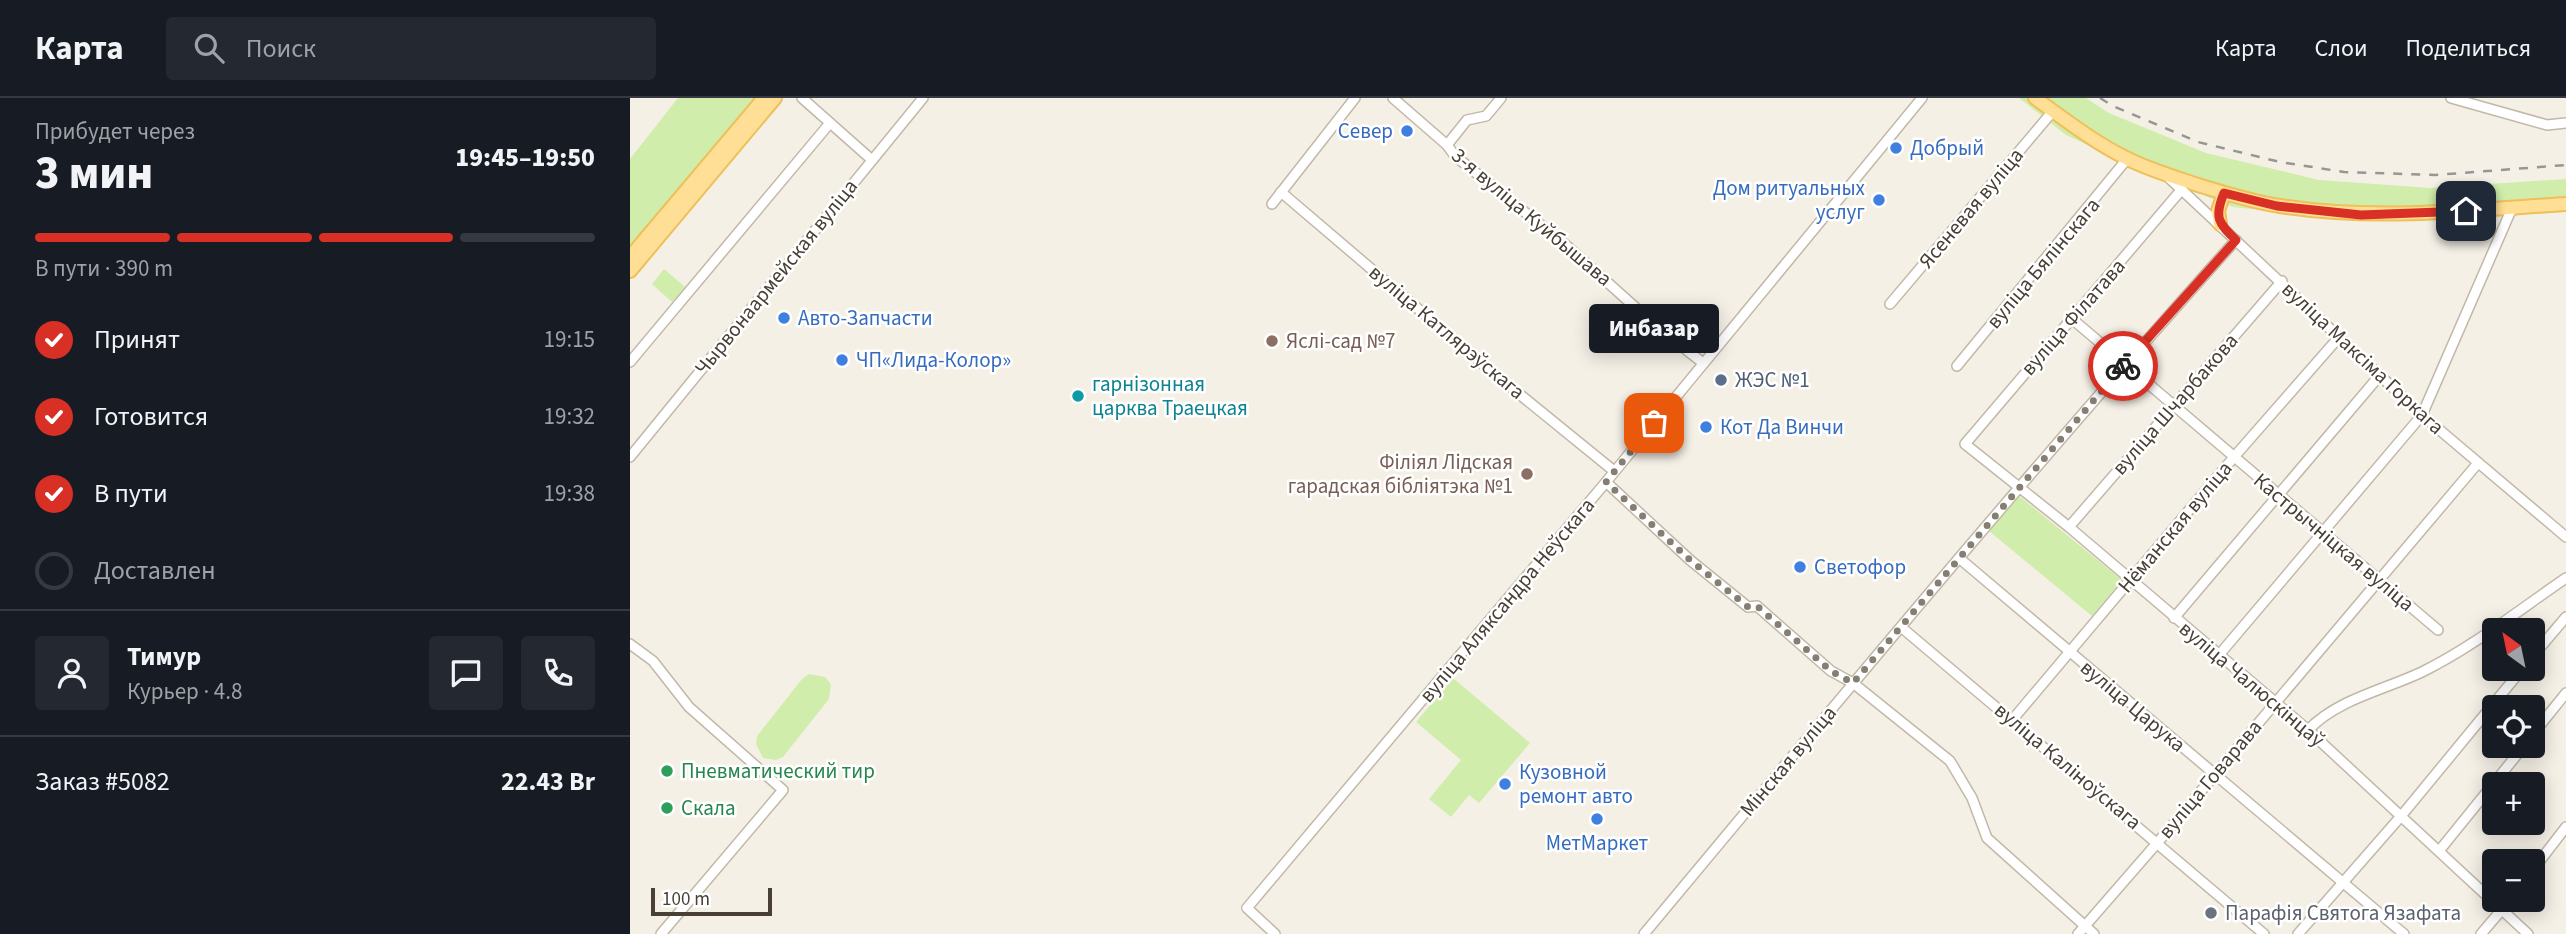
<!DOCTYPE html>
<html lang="ru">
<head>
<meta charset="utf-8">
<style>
  body { margin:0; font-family:"Source Sans 3",sans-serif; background:#242831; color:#f1f3f6; height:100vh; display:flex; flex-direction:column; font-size:26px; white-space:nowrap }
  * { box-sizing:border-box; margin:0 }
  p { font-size:23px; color:#9ea1a6 }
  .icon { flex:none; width:38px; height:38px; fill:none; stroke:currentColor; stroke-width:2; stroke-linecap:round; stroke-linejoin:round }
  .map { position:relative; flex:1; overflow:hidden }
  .details { display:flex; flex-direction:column; background:#171b24; width:630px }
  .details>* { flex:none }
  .needle { width:46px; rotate:327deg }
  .fabs { position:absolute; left:1852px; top:520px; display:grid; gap:14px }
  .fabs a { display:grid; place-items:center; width:63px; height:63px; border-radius:7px; background:#171b24; box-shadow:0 4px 18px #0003; font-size:35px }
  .scale { position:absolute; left:21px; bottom:18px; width:121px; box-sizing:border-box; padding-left:7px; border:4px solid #484035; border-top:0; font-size:19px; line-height:24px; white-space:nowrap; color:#484035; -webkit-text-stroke:5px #fff; paint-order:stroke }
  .pin { position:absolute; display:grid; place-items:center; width:60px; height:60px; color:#fff; margin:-30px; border-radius:14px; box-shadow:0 4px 10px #0006 }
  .courier { position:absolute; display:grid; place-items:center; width:70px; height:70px; margin:-35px; border:5px solid #d93025; border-radius:50%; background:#fff; color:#222; box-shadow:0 2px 9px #0007 }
  .bubble { position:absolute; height:49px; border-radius:7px; background:#171b24; box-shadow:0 4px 18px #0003; font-size:23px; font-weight:800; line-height:49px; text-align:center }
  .summary em { font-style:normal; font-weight:800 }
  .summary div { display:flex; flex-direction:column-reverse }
  .summary { display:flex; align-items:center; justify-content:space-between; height:119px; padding:0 35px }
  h1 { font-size:46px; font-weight:800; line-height:52px }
  .bar { display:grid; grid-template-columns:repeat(4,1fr); gap:10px 7px; align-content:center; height:84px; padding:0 35px }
  .bar i { height:9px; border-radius:5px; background:#363941 }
  .bar .current { background:#d93025 }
  .bar p { grid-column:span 4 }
  .line { display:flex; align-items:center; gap:18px; padding:0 35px; border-top:2px solid #363941 }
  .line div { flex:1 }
  .round { display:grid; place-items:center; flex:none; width:74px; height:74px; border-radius:7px; background:#242831 }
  ol { padding:0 35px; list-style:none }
  li { display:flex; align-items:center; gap:21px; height:77px }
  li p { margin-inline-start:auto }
  li .icon { padding:7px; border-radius:50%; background:#d93025; color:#fff; stroke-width:4 }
  li:last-child { color:#9ea1a6 }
  li i { width:38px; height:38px; border:4px solid #363941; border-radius:50% }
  header { display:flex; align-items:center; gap:42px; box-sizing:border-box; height:98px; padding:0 35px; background:#171b24; border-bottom:2px solid #363941 }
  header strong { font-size:33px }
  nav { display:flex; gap:38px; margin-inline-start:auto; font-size:24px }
  .search { width:490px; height:63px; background:#242831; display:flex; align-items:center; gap:18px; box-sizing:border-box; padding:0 24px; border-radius:7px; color:#9ea1a6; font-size:26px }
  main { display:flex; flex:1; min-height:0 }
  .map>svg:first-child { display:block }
  .green { fill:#d0edab }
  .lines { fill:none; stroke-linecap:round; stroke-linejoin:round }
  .minor-casing { stroke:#c1b8a8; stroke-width:12 }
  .major-casing { stroke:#efbf5a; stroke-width:16 }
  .minor { stroke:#fff; stroke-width:9 }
  .major { stroke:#ffdf95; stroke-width:12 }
  .rail { stroke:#969696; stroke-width:2.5; stroke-dasharray:9 9; stroke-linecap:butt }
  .done { stroke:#857e73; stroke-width:7; stroke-dasharray:0 12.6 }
  .route { stroke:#d93025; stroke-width:9 }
  .shop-dot { fill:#3f7fe0; stroke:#fff; stroke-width:2.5 }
  .education-dot { fill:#8d6e63; stroke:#fff; stroke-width:2.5 }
  .service-dot { fill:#5c6f8a; stroke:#fff; stroke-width:2.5 }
  .culture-dot { fill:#0f9aa8; stroke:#fff; stroke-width:2.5 }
  .leisure-dot { fill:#2e9e5b; stroke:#fff; stroke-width:2.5 }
  .worship-dot { fill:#6b7280; stroke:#fff; stroke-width:2.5 }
  .labels { text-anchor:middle; stroke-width:5; stroke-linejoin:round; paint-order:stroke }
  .shop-label { font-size:21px; fill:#366cbe; stroke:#fff; text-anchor:start }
  .street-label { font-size:21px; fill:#484035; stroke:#fff }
  .education-label { font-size:21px; fill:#785e54; stroke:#fff; text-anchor:start }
  .service-label { font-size:21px; fill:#4e5e75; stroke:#fff; text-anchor:start }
  .culture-label { font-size:21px; fill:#0d838f; stroke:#fff; text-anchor:start }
  .leisure-label { font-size:21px; fill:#27864d; stroke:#fff; text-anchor:start }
  .worship-label { font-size:21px; fill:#5b616d; stroke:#fff; text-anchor:start }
</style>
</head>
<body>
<header>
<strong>Карта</strong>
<div class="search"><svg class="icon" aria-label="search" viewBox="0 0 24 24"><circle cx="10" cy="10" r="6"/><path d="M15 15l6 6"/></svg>Поиск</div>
<nav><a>Карта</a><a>Слои</a><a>Поделиться</a></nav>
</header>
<main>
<section class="details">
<div class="summary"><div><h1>3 мин</h1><p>Прибудет через</p></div><em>19:45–19:50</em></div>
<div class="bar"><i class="current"></i><i class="current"></i><i class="current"></i><i></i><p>В пути · 390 m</p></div>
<ol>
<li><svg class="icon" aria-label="check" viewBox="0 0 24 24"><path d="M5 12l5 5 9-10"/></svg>Принят<p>19:15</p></li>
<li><svg class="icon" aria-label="check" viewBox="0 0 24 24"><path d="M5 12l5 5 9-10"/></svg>Готовится<p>19:32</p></li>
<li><svg class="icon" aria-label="check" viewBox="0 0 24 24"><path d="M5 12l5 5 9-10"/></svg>В пути<p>19:38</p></li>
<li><i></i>Доставлен</li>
</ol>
<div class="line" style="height:126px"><a class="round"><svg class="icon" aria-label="person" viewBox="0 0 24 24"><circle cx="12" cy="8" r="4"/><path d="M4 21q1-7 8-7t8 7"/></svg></a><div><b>Тимур</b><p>Курьер · 4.8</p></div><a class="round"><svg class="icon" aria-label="chat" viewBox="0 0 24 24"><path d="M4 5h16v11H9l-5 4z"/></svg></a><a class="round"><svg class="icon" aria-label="phone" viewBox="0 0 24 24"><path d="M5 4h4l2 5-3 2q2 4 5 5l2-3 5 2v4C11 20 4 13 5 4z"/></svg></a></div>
<div class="line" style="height:91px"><div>Заказ #5082</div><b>22.43 Br</b></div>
</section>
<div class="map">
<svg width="1936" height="836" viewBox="0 0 1936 836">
  <rect width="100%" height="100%" fill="#f5f0e6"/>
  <g class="green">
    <polygon points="48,0 130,0 0,158 0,61"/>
    <polygon points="1389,0 1456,0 1479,15 1576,55 1689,82 1800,90 1936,81 1936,114 1766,123 1711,121 1603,109 1527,79 1436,37"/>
    <polygon points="34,171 55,189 42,204 22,186"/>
    <polygon points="1389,398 1492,482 1462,518 1359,433"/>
    <polygon points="179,576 195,579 201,586 199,601 153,659 146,662 133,660 126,646 127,638 172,581"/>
    <polygon points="823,580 900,645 849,705 839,697 821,719 799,701 831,662 786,624"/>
  </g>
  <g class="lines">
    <g class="minor-casing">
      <g id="minor">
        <polyline points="172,0 242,62"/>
        <polyline points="763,0 817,47 825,58 937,148 1025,227 1073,265"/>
        <polyline points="1821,0 1917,27 1936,25"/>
        <polyline points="817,47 837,22 856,18 871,0"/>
        <polyline points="1538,79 1792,317 1936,439"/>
        <polyline points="1552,91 1335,346 1439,429 1678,632 1898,836"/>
        <polyline points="651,94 861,273 984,373"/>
        <polyline points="642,106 725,0"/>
        <polyline points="1260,206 1423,13"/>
        <polyline points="1441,220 1808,532"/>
        <polyline points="0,264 200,25"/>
        <polyline points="1327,268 1497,61"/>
        <polyline points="0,359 293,0"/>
        <polyline points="976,384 1060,462 1118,509 1127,508 1201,573 1223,585 1320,663 1342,700 1357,740 1464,836"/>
        <polyline points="1439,429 1652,183"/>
        <polyline points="1329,460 1774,836"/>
        <polyline points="1544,520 1750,277"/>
        <polyline points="1271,529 1634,836"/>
        <polyline points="0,546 23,563 59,609 153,692 31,836"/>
        <polyline points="1589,557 1792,317 1882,110"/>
        <polyline points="1902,559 1936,519"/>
        <polyline points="1383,621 1604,359 1710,238"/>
        <path d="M1678 632C1708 601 1754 592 1792 574 1843 549 1889 512 1936 480"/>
        <polyline points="1902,637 1936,595"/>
        <polyline points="1809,753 1894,648"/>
        <polyline points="1902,773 1936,729"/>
        <polyline points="645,836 617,810 976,384 1292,0"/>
        <path d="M1014 836C1209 602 1403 368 1606 142"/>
        <polyline points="1448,836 1528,744 1848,365"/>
        <polyline points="1668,836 1772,717 1893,570"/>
        <polyline points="1851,836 1880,802"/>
      </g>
    </g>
    <g class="major-casing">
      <g id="major">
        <path d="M1405 0C1434 21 1465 45 1498 61 1520 72 1544 79 1568 87 1594 95 1622 104 1650 108 1745 123 1840 112 1936 106"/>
        <polyline points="1590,126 1588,113 1594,95"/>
        <polyline points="0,159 134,0"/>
        <polyline points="0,173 145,0"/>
      </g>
    </g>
    <use href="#minor" class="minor"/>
    <use href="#major" class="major"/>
    <polyline class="rail" points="1470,0 1483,8 1568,44 1650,64 1714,74 1805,77 1936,67"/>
  </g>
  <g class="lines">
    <polyline class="done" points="1024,325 976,384 1060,462 1118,509 1127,508 1201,573 1223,585 1493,268"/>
    <path class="route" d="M1493 268 1606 142C1588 125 1584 119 1594 95L1647 108 1731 117 1836 113"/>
  </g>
  <g class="shop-dot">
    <circle cx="777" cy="33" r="7"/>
    <circle cx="1266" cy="50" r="7"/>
    <circle cx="1249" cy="102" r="7"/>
    <circle cx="154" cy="220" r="7"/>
    <circle cx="212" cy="262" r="7"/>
    <circle cx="1076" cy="329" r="7"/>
    <circle cx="1170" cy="469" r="7"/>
    <circle cx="875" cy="686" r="7"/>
    <circle cx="967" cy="721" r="7"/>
  </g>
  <g class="education-dot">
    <circle cx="642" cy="243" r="7"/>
    <circle cx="897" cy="376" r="7"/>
  </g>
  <circle class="service-dot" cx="1091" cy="282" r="7"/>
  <circle class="culture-dot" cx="448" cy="298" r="7"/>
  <g class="leisure-dot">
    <circle cx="37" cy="673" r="7"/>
    <circle cx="37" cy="710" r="7"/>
  </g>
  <circle class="worship-dot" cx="1581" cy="815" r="7"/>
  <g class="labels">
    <g class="shop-label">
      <text x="763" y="40" text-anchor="end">Север</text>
      <text x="1280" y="57">Добрый</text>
      <text x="1235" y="97" text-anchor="end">Дом ритуальных<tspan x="1235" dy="24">услуг</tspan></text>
      <text x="168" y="227">Авто-Запчасти</text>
      <text x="226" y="269">ЧП«Лида-Колор»</text>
      <text x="1090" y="336">Кот Да Винчи</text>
      <text x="1184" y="476">Светофор</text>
      <text x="889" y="681">Кузовной<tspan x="889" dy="24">ремонт авто</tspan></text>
      <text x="967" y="752" text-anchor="middle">МетМаркет</text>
    </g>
    <g class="street-label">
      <text transform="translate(1341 110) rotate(-50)" y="7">Ясеневая вуліца</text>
      <text transform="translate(902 119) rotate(40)" y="7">3-я вуліца Куйбышава</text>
      <text transform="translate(1413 165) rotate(-50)" y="7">вуліца Бялінскага</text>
      <text transform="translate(146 179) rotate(-51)" y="7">Чырвонаармейская вуліца</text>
      <text transform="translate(1443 219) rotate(-49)" y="7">вуліца Філатава</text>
      <text transform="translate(817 234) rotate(40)" y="7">вуліца Катлярэўскага</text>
      <text transform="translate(1733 260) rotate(43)" y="7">вуліца Максіма Горкага</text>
      <text transform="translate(1545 306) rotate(-49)" y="7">вуліца Шчарбакова</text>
      <text transform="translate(1545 429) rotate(-50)" y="7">Нёманская вуліца</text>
      <text transform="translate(1704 444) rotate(40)" y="7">Кастрычніцкая вуліца</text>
      <text transform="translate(877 502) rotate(-50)" y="7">вуліца Аляксандра Неўскага</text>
      <text transform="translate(1622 586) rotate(40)" y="7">вуліца Чалюскінцаў</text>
      <text transform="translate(1503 608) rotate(40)" y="7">вуліца Царука</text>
      <text transform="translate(1158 663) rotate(-50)" y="7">Мінская вуліца</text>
      <text transform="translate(1438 668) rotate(40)" y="7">вуліца Каліноўскага</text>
      <text transform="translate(1580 681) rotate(-50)" y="7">вуліца Говарава</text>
    </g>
    <g class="education-label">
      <text x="656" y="250">Яслі-сад №7</text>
      <text x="883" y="371" text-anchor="end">Філіял Лідская<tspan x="883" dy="24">гарадская бібліятэка №1</tspan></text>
    </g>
    <g class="service-label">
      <text x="1105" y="289">ЖЭС №1</text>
    </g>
    <g class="culture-label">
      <text x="462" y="293">гарнізонная<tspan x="462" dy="24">царква Траецкая</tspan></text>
    </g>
    <g class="leisure-label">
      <text x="51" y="680">Пневматический тир</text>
      <text x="51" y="717">Скала</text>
    </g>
    <g class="worship-label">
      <text x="1595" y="822">Парафія Святога Язафата</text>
    </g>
  </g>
</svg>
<div class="fabs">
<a><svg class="needle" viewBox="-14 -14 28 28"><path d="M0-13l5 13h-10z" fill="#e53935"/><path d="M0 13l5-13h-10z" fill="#9ea1a6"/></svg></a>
<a><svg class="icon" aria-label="locate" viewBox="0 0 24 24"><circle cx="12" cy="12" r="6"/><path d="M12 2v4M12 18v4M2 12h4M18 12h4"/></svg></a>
<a>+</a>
<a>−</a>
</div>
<div class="scale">100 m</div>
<div class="pin" style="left:1024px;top:325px;background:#ea580c"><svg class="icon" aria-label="bag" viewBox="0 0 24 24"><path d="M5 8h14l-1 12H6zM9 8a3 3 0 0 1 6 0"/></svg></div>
<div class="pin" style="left:1836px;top:113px;background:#1f2937"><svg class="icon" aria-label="home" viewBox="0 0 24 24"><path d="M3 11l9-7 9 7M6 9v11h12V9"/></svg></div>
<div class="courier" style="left:1493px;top:268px"><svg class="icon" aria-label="bike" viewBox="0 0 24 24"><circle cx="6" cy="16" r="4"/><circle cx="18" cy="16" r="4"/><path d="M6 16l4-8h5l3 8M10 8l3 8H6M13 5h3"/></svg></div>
<div class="bubble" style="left:959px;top:206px;width:130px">Инбазар</div>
</div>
</main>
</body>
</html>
